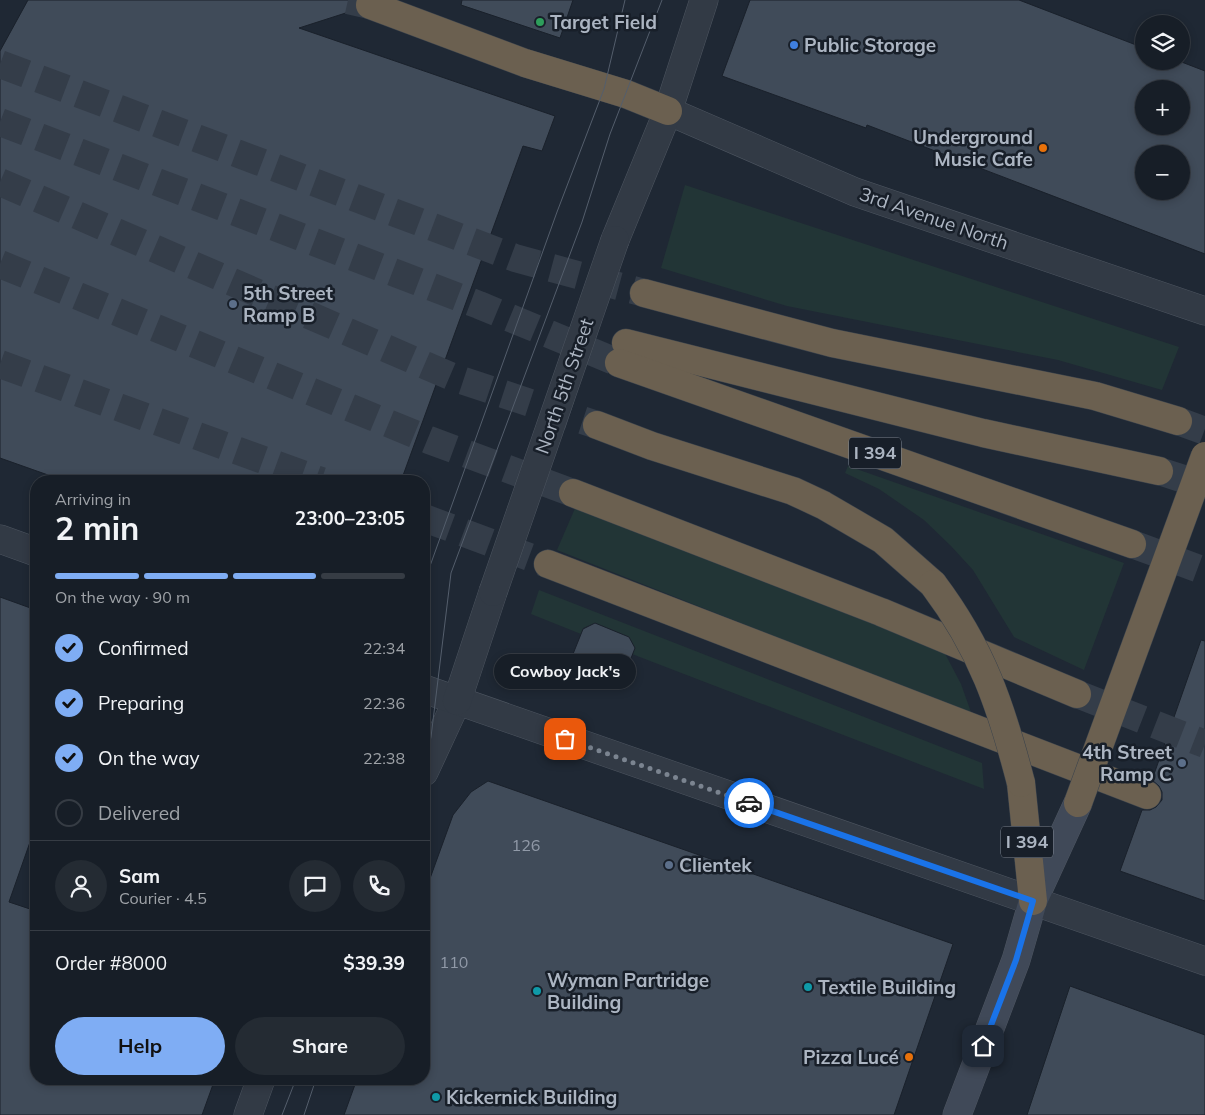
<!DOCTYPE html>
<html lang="en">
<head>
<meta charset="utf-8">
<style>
  body { margin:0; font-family:Mulish,sans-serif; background:#242b33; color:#f1f3f6; height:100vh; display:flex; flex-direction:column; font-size:19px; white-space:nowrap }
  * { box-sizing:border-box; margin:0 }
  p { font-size:16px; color:#9ea2a7 }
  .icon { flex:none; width:28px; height:28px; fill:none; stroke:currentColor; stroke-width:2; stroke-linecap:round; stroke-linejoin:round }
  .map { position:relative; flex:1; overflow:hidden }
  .panel { position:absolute; left:30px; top:475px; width:400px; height:610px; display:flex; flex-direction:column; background:#171e27; border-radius:20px; box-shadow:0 2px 8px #0003,0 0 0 1px #363c44 }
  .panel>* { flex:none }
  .tools { position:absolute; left:1135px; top:15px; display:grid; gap:10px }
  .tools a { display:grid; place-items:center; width:55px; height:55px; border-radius:50%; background:#171e27; box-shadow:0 2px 8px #0003,0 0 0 1px #363c44; font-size:25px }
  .pin { position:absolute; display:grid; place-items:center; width:42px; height:42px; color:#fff; margin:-21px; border-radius:10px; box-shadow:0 2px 8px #0006 }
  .courier { position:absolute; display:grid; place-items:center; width:50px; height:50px; margin:-25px; border:4px solid #1a73e8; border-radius:50%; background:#fff; color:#222; box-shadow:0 1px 6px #0007 }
  .bubble { position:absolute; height:35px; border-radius:18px; background:#171e27; box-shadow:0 2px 8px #0003,0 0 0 1px #363c44; font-size:16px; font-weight:700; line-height:35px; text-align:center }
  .overview em { font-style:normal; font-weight:700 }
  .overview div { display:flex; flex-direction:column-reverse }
  .overview { display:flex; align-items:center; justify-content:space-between; height:85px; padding:0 25px }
  h1 { font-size:32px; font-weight:700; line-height:38px }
  .bar { display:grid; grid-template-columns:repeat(4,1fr); gap:8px 5px; align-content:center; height:60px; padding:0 25px }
  .bar i { height:6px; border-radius:4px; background:#363c44 }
  .bar .current { background:#7fadf4 }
  .bar p { grid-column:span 4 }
  .line { display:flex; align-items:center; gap:12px; padding:0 25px; border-top:1px solid #363c44 }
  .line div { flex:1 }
  .round { display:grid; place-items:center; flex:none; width:52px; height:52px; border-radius:26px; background:#242b33 }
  ol { padding:0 25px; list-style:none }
  li { display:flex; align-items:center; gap:15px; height:55px }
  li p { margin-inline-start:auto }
  li .icon { padding:5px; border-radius:50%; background:#7fadf4; color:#111; stroke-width:4 }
  li:last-child { color:#9ea2a7 }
  li i { width:28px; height:28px; border:2px solid #363c44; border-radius:50% }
  .cta { display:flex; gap:10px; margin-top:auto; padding:10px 25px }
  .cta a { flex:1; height:58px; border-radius:30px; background:#7fadf4; color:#111; font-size:20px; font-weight:700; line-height:58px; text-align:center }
  .cta a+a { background:#242b33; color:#f1f3f6 }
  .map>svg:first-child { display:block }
  .green { fill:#223536 }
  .building { fill:#404b59; stroke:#1a212b; fill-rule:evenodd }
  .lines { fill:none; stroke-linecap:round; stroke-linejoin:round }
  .motorway-tunnel { stroke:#343d49; stroke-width:28; stroke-dasharray:28 14; stroke-linecap:butt }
  .minor-casing { stroke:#4d5560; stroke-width:29 }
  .tertiary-casing { stroke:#4d5560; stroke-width:29 }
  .secondary-casing { stroke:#4d5560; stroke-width:29 }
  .motorway-casing { stroke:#3a424c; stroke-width:29 }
  .minor { stroke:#323a45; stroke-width:28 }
  .tertiary { stroke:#323a45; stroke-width:28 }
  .secondary { stroke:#404958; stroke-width:28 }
  .motorway { stroke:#6b6050; stroke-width:28 }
  .tram { stroke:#545e6c; stroke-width:1 }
  .tertiary-bridge-casing { stroke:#4d5560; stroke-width:29; stroke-linecap:butt }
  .motorway-bridge-casing { stroke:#3a424c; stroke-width:29; stroke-linecap:butt }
  .tertiary-bridge { stroke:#323a45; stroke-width:28 }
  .motorway-bridge { stroke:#6b6050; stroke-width:28 }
  .done { stroke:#7b8490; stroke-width:5; stroke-dasharray:0 9 }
  .route { stroke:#1a73e8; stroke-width:6 }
  .leisure-dot { fill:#2e9e5b; stroke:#181f29; stroke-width:2 }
  .shop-dot { fill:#3f7fe0; stroke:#181f29; stroke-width:2 }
  .food-dot { fill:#e8710a; stroke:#181f29; stroke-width:2 }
  .service-dot { fill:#5c6f8a; stroke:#181f29; stroke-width:2 }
  .culture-dot { fill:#0f9aa8; stroke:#181f29; stroke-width:2 }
  .labels { text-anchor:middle; stroke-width:5; stroke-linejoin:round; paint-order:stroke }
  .number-label { font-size:16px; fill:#919aa8 }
  .shield { fill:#181f29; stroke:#808894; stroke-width:1 }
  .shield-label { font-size:18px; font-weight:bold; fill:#acb5c2 }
  .poi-label { font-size:19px; font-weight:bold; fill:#acb5c2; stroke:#181f29; text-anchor:start }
  .street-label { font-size:19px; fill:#acb5c2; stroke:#181f29 }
</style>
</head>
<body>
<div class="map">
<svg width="1205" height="1115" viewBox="0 0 1205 1115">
  <rect width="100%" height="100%" fill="#1f2834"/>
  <g class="green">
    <polygon points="685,185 1179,347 1162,390 1058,360 787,306 661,268"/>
    <polygon points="848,466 1124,563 1084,670 1014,637 973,570 951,546 924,520 879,489 845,473"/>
    <polygon points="576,506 941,646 961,684 972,715 557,550"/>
    <polygon points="539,590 982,763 984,789 632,654 635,648 629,637 595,623 583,628 581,634 531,614"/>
  </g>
  <g class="building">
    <polygon points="28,0 355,0 355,10 299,28 555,116 542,151 523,146 401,481 65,481 0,458 0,51"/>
    <polygon points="462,0 573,0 560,38 461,5"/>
    <path d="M750 0H1019L1144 48V61H1179L1205 71V254L867 125 866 128 722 76ZM1144 89H1181V126H1144ZM1144 154H1181V191H1144Z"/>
    <polygon points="0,597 36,610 36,825 9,902 36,911 36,1079 215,1079 202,1115 0,1115"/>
    <polygon points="595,623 629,637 635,648 621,684 611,689 574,675 569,664 583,629"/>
    <polygon points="1201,640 1205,641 1205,901 1120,871 1142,810 1150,810 1156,807 1162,800 1162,792 1159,786 1152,780"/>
    <polygon points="488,781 953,944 894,1115 344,1115 357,1079 424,1079 424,895 453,815 471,792"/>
    <polygon points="1070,986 1205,1035 1205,1115 1027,1115"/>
  </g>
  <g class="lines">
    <g class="motorway-tunnel">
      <polyline points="348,0 370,5"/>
      <polyline points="0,64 515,258 644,293"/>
      <polyline points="0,122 479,305 619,363"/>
      <polyline points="0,182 455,378 597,425"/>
      <polyline points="0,264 429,440 573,493"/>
      <polyline points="0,364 321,481"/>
      <polyline points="1178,421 1205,431"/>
      <polyline points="1159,471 1205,486"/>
      <polyline points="424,518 548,564"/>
      <polyline points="1132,544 1205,571"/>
      <polyline points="1077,694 1205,744"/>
    </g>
    <g class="minor-casing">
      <g id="minor">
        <polyline points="424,772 457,701"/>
        <polyline points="248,1115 261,1079"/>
      </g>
    </g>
    <g class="tertiary-casing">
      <g id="tertiary">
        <polyline points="668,111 855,192 1205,311"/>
        <polyline points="615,240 668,111 704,0"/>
        <polyline points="0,539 36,552"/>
        <polyline points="424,689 1205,961"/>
        <polyline points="457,701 493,592"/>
      </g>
    </g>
    <g class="secondary-casing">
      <polyline id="secondary" points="957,1115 1016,960 1033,901 1078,803"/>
    </g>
    <g class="motorway-casing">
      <g id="motorway">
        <polyline points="370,5 525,63 626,94 668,111"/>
        <polyline points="644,293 832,343 1095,396 1178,421"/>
        <polyline points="626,343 983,433 1159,471"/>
        <polyline points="619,363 1132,544"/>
        <polyline points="597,425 652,446 793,491 823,505 883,540 933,584"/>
        <polyline points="573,493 881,612 1077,694"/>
        <polyline points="548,564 1147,795"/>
        <polyline points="1021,783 1033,901"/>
      </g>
    </g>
    <use href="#minor" class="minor"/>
    <use href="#tertiary" class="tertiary"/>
    <use href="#secondary" class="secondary"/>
    <use href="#motorway" class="motorway"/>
    <g class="tram">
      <polyline points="424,611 430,566 557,212 604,89 625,0"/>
      <polyline points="424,767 431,737 451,573 582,222 610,134 662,0"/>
      <polyline points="282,1115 296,1079"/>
      <polyline points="304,1115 316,1079"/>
    </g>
    <g class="tertiary-bridge-casing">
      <polyline id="tertiary-bridge" points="493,592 615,240"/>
    </g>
    <g class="motorway-bridge-casing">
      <g id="motorway-bridge">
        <path d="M933 584C982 649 1001 706 1021 783"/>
        <polyline points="1078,803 1205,456"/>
      </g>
    </g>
    <use href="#tertiary-bridge" class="tertiary-bridge"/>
    <use href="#motorway-bridge" class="motorway-bridge"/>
  </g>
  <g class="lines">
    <polyline class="done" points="565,739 749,803"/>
    <polyline class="route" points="749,803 1033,901 1016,960 983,1046"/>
  </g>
  <circle class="leisure-dot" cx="540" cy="22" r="5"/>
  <circle class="shop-dot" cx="794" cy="45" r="5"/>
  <g class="food-dot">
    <circle cx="1043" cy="148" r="5"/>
    <circle cx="909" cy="1057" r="5"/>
  </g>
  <g class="service-dot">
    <circle cx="233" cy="304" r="5"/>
    <circle cx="1182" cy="763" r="5"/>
    <circle cx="669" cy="865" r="5"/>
  </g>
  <g class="culture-dot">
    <circle cx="808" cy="987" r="5"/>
    <circle cx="537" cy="991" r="5"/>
    <circle cx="436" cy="1097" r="5"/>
  </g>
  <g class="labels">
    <g class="number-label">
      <text x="526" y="851">126</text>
      <text x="454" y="968">110</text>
    </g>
    <g class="shield">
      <rect x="849" y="437.5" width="52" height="31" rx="4"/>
      <rect x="1001" y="826.5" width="52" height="31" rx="4"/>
    </g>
    <g class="shield-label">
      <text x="875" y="459">I 394</text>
      <text x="1027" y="848">I 394</text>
    </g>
    <g class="poi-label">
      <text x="550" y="29">Target Field</text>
      <text x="804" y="52">Public Storage</text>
      <text x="1033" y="144" text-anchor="end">Underground<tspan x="1033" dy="22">Music Cafe</tspan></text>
      <text x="243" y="300">5th Street<tspan x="243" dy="22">Ramp B</tspan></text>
      <text x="1172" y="759" text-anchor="end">4th Street<tspan x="1172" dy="22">Ramp C</tspan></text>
      <text x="679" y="872">Clientek</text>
      <text x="547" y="987">Wyman Partridge<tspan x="547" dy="22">Building</tspan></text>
      <text x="818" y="994">Textile Building</text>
      <text x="899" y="1064" text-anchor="end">Pizza Lucé</text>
      <text x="446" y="1104">Kickernick Building</text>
    </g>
    <g class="street-label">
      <text transform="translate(934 218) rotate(19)" y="7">3rd Avenue North</text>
      <text transform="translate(564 386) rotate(-71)" y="7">North 5th Street</text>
    </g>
  </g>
</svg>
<div class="tools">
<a><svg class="icon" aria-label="layers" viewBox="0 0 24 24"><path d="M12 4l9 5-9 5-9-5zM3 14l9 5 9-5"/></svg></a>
<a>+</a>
<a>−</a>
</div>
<div class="pin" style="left:565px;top:739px;background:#ea580c"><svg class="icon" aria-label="bag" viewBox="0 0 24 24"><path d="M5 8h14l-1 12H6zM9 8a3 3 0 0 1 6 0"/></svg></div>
<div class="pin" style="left:983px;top:1046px;background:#1f2937"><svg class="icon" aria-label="home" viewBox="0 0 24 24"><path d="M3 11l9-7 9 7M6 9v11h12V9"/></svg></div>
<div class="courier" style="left:749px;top:803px"><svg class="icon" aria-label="car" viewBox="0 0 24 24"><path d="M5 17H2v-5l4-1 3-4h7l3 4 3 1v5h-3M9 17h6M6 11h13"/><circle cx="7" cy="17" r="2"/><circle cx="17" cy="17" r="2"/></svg></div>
<div class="bubble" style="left:494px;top:654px;width:142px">Cowboy Jack's</div>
<section class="panel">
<div class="overview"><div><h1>2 min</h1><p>Arriving in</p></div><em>23:00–23:05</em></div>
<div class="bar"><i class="current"></i><i class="current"></i><i class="current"></i><i></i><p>On the way · 90 m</p></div>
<ol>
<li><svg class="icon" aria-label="check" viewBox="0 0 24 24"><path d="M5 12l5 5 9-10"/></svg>Confirmed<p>22:34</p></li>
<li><svg class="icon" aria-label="check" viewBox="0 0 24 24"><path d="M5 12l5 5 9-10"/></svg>Preparing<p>22:36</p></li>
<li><svg class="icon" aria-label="check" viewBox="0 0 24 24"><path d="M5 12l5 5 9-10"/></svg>On the way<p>22:38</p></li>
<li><i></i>Delivered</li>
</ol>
<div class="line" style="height:90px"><a class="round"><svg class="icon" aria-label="person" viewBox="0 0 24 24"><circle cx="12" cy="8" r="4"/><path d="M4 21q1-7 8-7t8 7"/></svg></a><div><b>Sam</b><p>Courier · 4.5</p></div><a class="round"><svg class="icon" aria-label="chat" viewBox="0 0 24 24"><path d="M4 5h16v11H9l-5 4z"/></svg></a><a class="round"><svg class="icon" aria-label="phone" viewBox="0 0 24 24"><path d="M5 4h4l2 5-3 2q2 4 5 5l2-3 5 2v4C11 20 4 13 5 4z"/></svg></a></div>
<div class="line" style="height:65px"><div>Order #8000</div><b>$39.39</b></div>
<div class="cta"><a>Help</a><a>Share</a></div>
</section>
</div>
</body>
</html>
